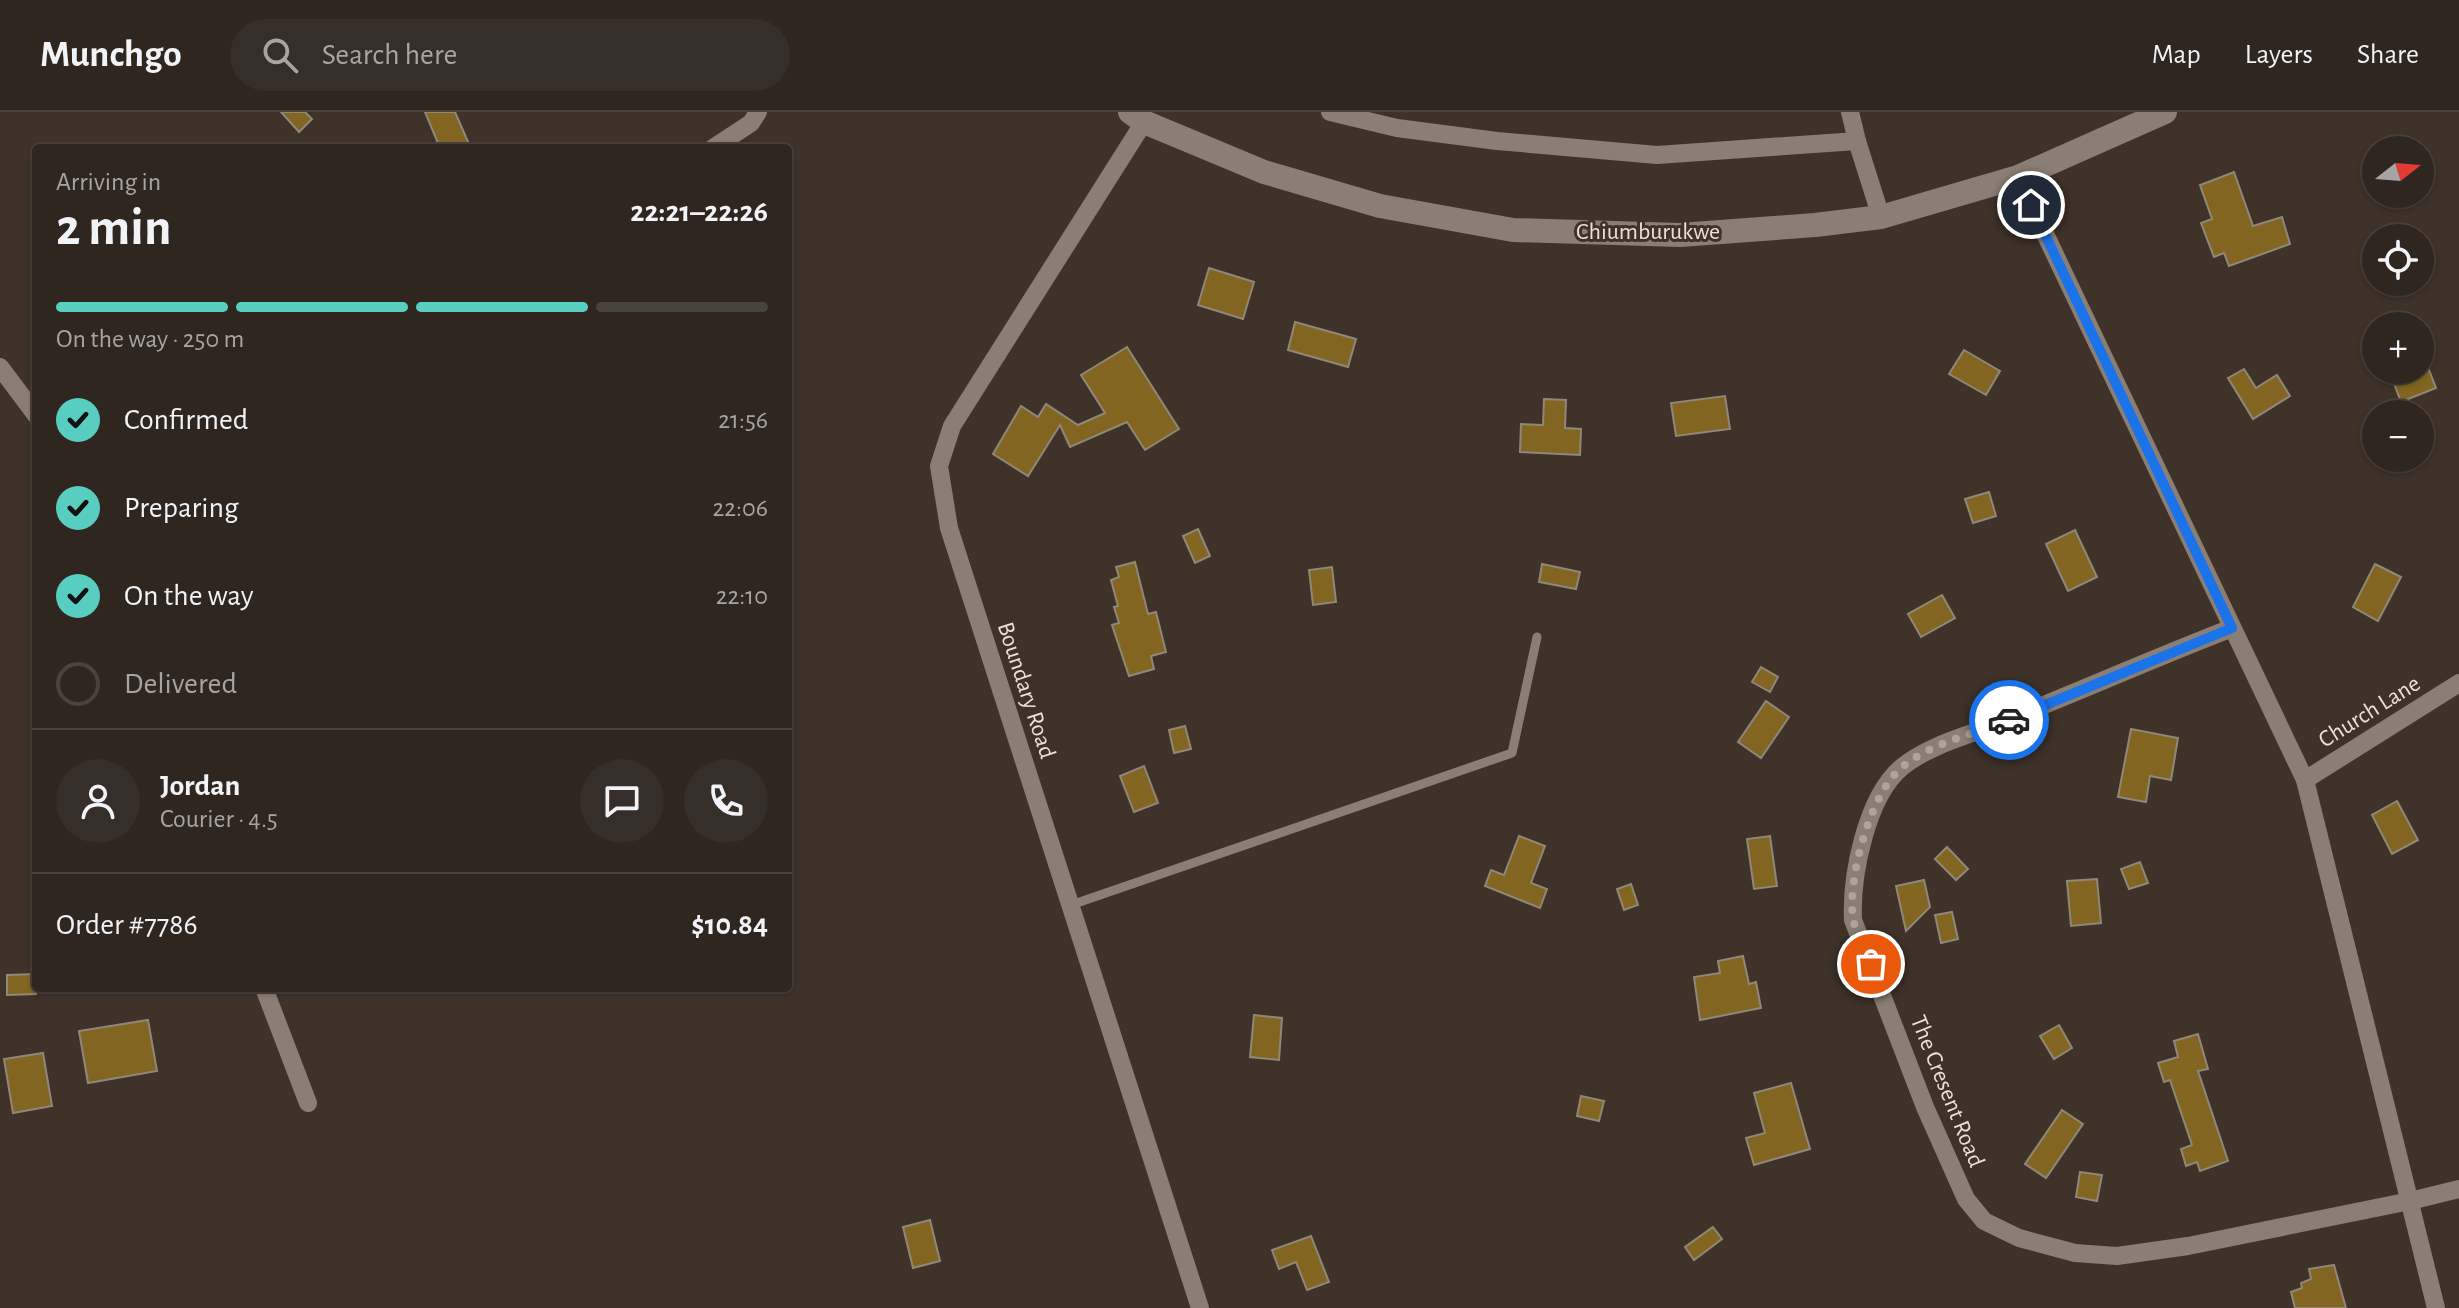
<!DOCTYPE html>
<html lang="en">
<head>
<meta charset="utf-8">
<style>
  body { margin:0; font-family:"Alegreya Sans",sans-serif; background:#362e28; color:#f1f3f6; height:100vh; display:flex; flex-direction:column; font-size:30px; white-space:nowrap }
  * { box-sizing:border-box; margin:0 }
  p { font-size:26px; color:#a7a5a4 }
  .icon { flex:none; width:44px; height:44px; fill:none; stroke:currentColor; stroke-width:2; stroke-linecap:round; stroke-linejoin:round }
  .map { position:relative; flex:1; overflow:hidden }
  .sheet { position:absolute; left:32px; top:32px; width:760px; height:848px; display:flex; flex-direction:column; background:#2e261f; border-radius:8px; box-shadow:0 2px 6px #0004,0 0 0 2px #49433d }
  .sheet>* { flex:none }
  .needle { width:52px; rotate:73deg }
  .fabs { position:absolute; left:2362px; top:24px; display:grid; gap:16px }
  .fabs a { display:grid; place-items:center; width:72px; height:72px; border-radius:50%; background:#2e261f; box-shadow:0 2px 6px #0004,0 0 0 2px #49433d; font-size:40px }
  .pin { position:absolute; display:grid; place-items:center; width:68px; height:68px; color:#fff; margin:-34px; border:4px solid #fff; border-radius:50%; box-shadow:0 2px 8px #0007 }
  .courier { position:absolute; display:grid; place-items:center; width:80px; height:80px; margin:-40px; border:6px solid #1a73e8; border-radius:50%; background:#fff; color:#222; box-shadow:0 2px 10px #0007 }
  .head em { font-style:normal; font-weight:600 }
  .head div { display:flex; flex-direction:column-reverse }
  .head { display:flex; align-items:center; justify-content:space-between; height:136px; padding:0 24px }
  h1 { font-size:52px; font-weight:600; line-height:60px }
  .bar { display:grid; grid-template-columns:repeat(4,1fr); gap:12px 8px; align-content:center; height:96px; padding:0 24px }
  .bar i { height:10px; border-radius:6px; background:#49433d }
  .bar .current { background:#58cec0 }
  .bar p { grid-column:span 4 }
  .line { display:flex; align-items:center; gap:20px; padding:0 24px; border-top:2px solid #49433d }
  .line div { flex:1 }
  .round { display:grid; place-items:center; flex:none; width:84px; height:84px; border-radius:42px; background:#362e28 }
  ol { padding:0 24px; list-style:none }
  li { display:flex; align-items:center; gap:24px; height:88px }
  li p { margin-inline-start:auto }
  li .icon { padding:8px; border-radius:50%; background:#58cec0; color:#111; stroke-width:4 }
  li:last-child { color:#a7a5a4 }
  li i { width:44px; height:44px; border:4px solid #49433d; border-radius:50% }
  header { display:flex; align-items:center; gap:48px; box-sizing:border-box; height:112px; padding:0 40px; background:#2e261f; border-bottom:2px solid #49433d }
  header strong { font-size:38px }
  nav { display:flex; gap:44px; margin-inline-start:auto; font-size:28px }
  .search { width:560px; height:72px; background:#362e28; display:flex; align-items:center; gap:20px; box-sizing:border-box; padding:0 28px; border-radius:44px; color:#a7a5a4; font-size:30px }
  .map>svg:first-child { display:block }
  .building { fill:#826520; stroke:#8f887a; stroke-width:2 }
  .lines { fill:none; stroke-linecap:round; stroke-linejoin:round }
  .service { stroke:#8b7e74; stroke-width:9 }
  .minor { stroke:#8b7e74; stroke-width:18 }
  .tertiary { stroke:#8b7e74; stroke-width:24 }
  .done { stroke:#ada49d; stroke-width:8; stroke-dasharray:0 14.4 }
  .route { stroke:#1a73e8; stroke-width:10 }
  .labels { text-anchor:middle; stroke-width:6; stroke-linejoin:round; paint-order:stroke }
  .street-label { font-size:24px; fill:#e9e2dc; stroke:#3e3229 }
</style>
</head>
<body>
<header>
<strong>Munchgo</strong>
<div class="search"><svg class="icon" aria-label="search" viewBox="0 0 24 24"><circle cx="10" cy="10" r="6"/><path d="M15 15l6 6"/></svg>Search here</div>
<nav><a>Map</a><a>Layers</a><a>Share</a></nav>
</header>
<div class="map">
<svg width="2459" height="1196" viewBox="0 0 2459 1196">
  <rect width="100%" height="100%" fill="#3e3229"/>
  <g class="building">
    <polygon points="281,0 305,0 312,7 299,20"/>
    <polygon points="425,0 455,0 469,32 459,36 440,36"/>
    <polygon points="2234,60 2253,114 2282,105 2290,132 2229,154 2224,141 2214,145 2201,111 2212,107 2200,73"/>
    <polygon points="1209,156 1254,170 1243,207 1198,193"/>
    <polygon points="1295,210 1356,227 1348,255 1288,238"/>
    <polygon points="1127,235 1179,317 1145,338 1127,310 1070,335 1060,313 1028,364 993,342 1021,294 1038,305 1046,292 1078,313 1105,301 1081,263"/>
    <polygon points="1964,238 2000,259 1986,283 1949,262"/>
    <polygon points="2244,257 2256,276 2277,263 2290,284 2253,307 2228,266"/>
    <polygon points="2389,258 2429,258 2436,276 2401,290"/>
    <polygon points="1725,284 1730,317 1676,324 1671,291"/>
    <polygon points="1544,287 1566,288 1565,316 1581,317 1580,343 1520,340 1521,312 1543,313"/>
    <polygon points="1989,380 1996,404 1973,411 1965,387"/>
    <polygon points="1198,417 1210,444 1195,451 1183,424"/>
    <polygon points="2075,418 2097,465 2068,479 2046,432"/>
    <polygon points="1135,450 1148,502 1156,500 1166,540 1151,544 1154,557 1129,564 1112,513 1119,511 1114,495 1118,494 1111,468 1119,465 1116,455"/>
    <polygon points="1542,452 1580,460 1576,477 1539,470"/>
    <polygon points="2375,452 2401,465 2378,509 2353,495"/>
    <polygon points="1332,455 1336,490 1313,493 1309,458"/>
    <polygon points="1942,483 1955,506 1921,525 1908,502"/>
    <polygon points="1761,555 1778,565 1770,580 1752,570"/>
    <polygon points="1766,589 1789,605 1761,646 1738,630"/>
    <polygon points="1185,614 1191,637 1174,641 1169,618"/>
    <polygon points="2131,617 2178,626 2171,668 2150,664 2146,690 2118,685"/>
    <polygon points="1144,654 1158,691 1134,700 1120,664"/>
    <polygon points="2397,689 2418,728 2392,742 2372,703"/>
    <polygon points="1519,724 1545,734 1531,771 1547,777 1540,796 1485,774 1491,758 1504,763"/>
    <polygon points="1770,724 1777,774 1754,777 1747,727"/>
    <polygon points="1947,735 1968,757 1956,768 1935,747"/>
    <polygon points="2140,750 2148,771 2129,777 2121,757"/>
    <polygon points="2097,767 2101,811 2071,814 2067,769"/>
    <polygon points="1924,768 1930,795 1906,819 1896,774"/>
    <polygon points="1631,772 1638,793 1624,798 1617,777"/>
    <polygon points="1952,800 1958,827 1941,831 1935,803"/>
    <polygon points="1743,844 1749,872 1756,870 1761,896 1700,908 1694,865 1720,861 1718,849"/>
    <polygon points="36,862 36,882 7,883 7,863"/>
    <polygon points="1254,903 1282,906 1279,948 1250,945"/>
    <polygon points="148,908 157,959 88,971 79,919"/>
    <polygon points="2059,913 2072,936 2054,947 2040,924"/>
    <polygon points="2198,922 2208,957 2198,959 2228,1049 2200,1059 2197,1050 2186,1054 2181,1037 2192,1033 2170,968 2164,970 2158,951 2178,945 2174,929"/>
    <polygon points="43,941 52,994 13,1001 4,947"/>
    <polygon points="1791,971 1810,1037 1754,1053 1746,1026 1765,1021 1754,981"/>
    <polygon points="1581,984 1604,989 1599,1009 1577,1004"/>
    <polygon points="2062,998 2083,1012 2046,1066 2025,1052"/>
    <polygon points="2080,1060 2102,1063 2097,1089 2076,1085"/>
    <polygon points="930,1108 940,1149 913,1156 903,1115"/>
    <polygon points="1713,1115 1722,1127 1694,1148 1685,1135"/>
    <polygon points="1311,1124 1329,1170 1307,1178 1296,1150 1279,1157 1272,1138"/>
    <polygon points="2334,1153 2346,1196 2295,1196 2291,1180 2302,1176 2301,1171 2311,1167 2309,1157"/>
  </g>
  <g class="lines">
    <polyline class="service" points="1071,793 1512,641 1537,525"/>
    <g class="minor">
      <polyline points="1330,0 1397,16 1497,29 1657,43 1857,29"/>
      <polyline points="1850,0 1857,29 1881,105"/>
      <polyline points="1144,10 952,314 939,354 949,416 1200,1196"/>
      <polyline points="713,36 751,11 758,0"/>
      <polyline points="2018,65 2305,668 2436,1196"/>
      <polyline points="0,255 36,303"/>
      <path d="M2232 516C2157 545 2082 578 2007 608 1972 623 1932 631 1902 655 1866 685 1851 764 1853 808L1925 995 1966 1087 1984 1109 2019 1126 2075 1141 2117 1144 2188 1134 2410 1089 2459 1077"/>
      <polyline points="2305,668 2459,571"/>
      <polyline points="264,876 308,991"/>
    </g>
    <polyline class="tertiary" points="1130,0 1144,10 1264,60 1380,94 1513,118 1680,123 1815,113 1881,105 2018,65 2165,0"/>
  </g>
  <g class="lines">
    <path class="done" d="M1871 852C1865 838 1855 821 1853 806 1847 767 1871 681 1901 656 1930 631 1974 622 2009 608"/>
    <polyline class="route" points="2009,608 2232,516 2031,93"/>
  </g>
  <g class="labels">
    <g class="street-label">
      <text x="1648" y="127">Chiumburukwe</text>
      <text transform="translate(1027 578) rotate(72)" y="8">Boundary Road</text>
      <text transform="translate(2369 599) rotate(-32)" y="8">Church Lane</text>
      <text transform="translate(1948 979) rotate(68)" y="8">The Cresent Road</text>
    </g>
  </g>
</svg>
<div class="fabs">
<a><svg class="needle" viewBox="-14 -14 28 28"><path d="M0-13l5 13h-10z" fill="#e53935"/><path d="M0 13l5-13h-10z" fill="#a7a5a4"/></svg></a>
<a><svg class="icon" aria-label="locate" viewBox="0 0 24 24"><circle cx="12" cy="12" r="6"/><path d="M12 2v4M12 18v4M2 12h4M18 12h4"/></svg></a>
<a>+</a>
<a>−</a>
</div>
<div class="pin" style="left:1871px;top:852px;background:#ea580c"><svg class="icon" aria-label="bag" viewBox="0 0 24 24"><path d="M5 8h14l-1 12H6zM9 8a3 3 0 0 1 6 0"/></svg></div>
<div class="pin" style="left:2031px;top:93px;background:#1f2937"><svg class="icon" aria-label="home" viewBox="0 0 24 24"><path d="M3 11l9-7 9 7M6 9v11h12V9"/></svg></div>
<div class="courier" style="left:2009px;top:608px"><svg class="icon" aria-label="car" viewBox="0 0 24 24"><path d="M5 17H2v-5l4-1 3-4h7l3 4 3 1v5h-3M9 17h6M6 11h13"/><circle cx="7" cy="17" r="2"/><circle cx="17" cy="17" r="2"/></svg></div>
<section class="sheet">
<div class="head"><div><h1>2 min</h1><p>Arriving in</p></div><em>22:21–22:26</em></div>
<div class="bar"><i class="current"></i><i class="current"></i><i class="current"></i><i></i><p>On the way · 250 m</p></div>
<ol>
<li><svg class="icon" aria-label="check" viewBox="0 0 24 24"><path d="M5 12l5 5 9-10"/></svg>Confirmed<p>21:56</p></li>
<li><svg class="icon" aria-label="check" viewBox="0 0 24 24"><path d="M5 12l5 5 9-10"/></svg>Preparing<p>22:06</p></li>
<li><svg class="icon" aria-label="check" viewBox="0 0 24 24"><path d="M5 12l5 5 9-10"/></svg>On the way<p>22:10</p></li>
<li><i></i>Delivered</li>
</ol>
<div class="line" style="height:144px"><a class="round"><svg class="icon" aria-label="person" viewBox="0 0 24 24"><circle cx="12" cy="8" r="4"/><path d="M4 21q1-7 8-7t8 7"/></svg></a><div><b>Jordan</b><p>Courier · 4.5</p></div><a class="round"><svg class="icon" aria-label="chat" viewBox="0 0 24 24"><path d="M4 5h16v11H9l-5 4z"/></svg></a><a class="round"><svg class="icon" aria-label="phone" viewBox="0 0 24 24"><path d="M5 4h4l2 5-3 2q2 4 5 5l2-3 5 2v4C11 20 4 13 5 4z"/></svg></a></div>
<div class="line" style="height:104px"><div>Order #7786</div><b>$10.84</b></div>
</section>
</div>
</body>
</html>
